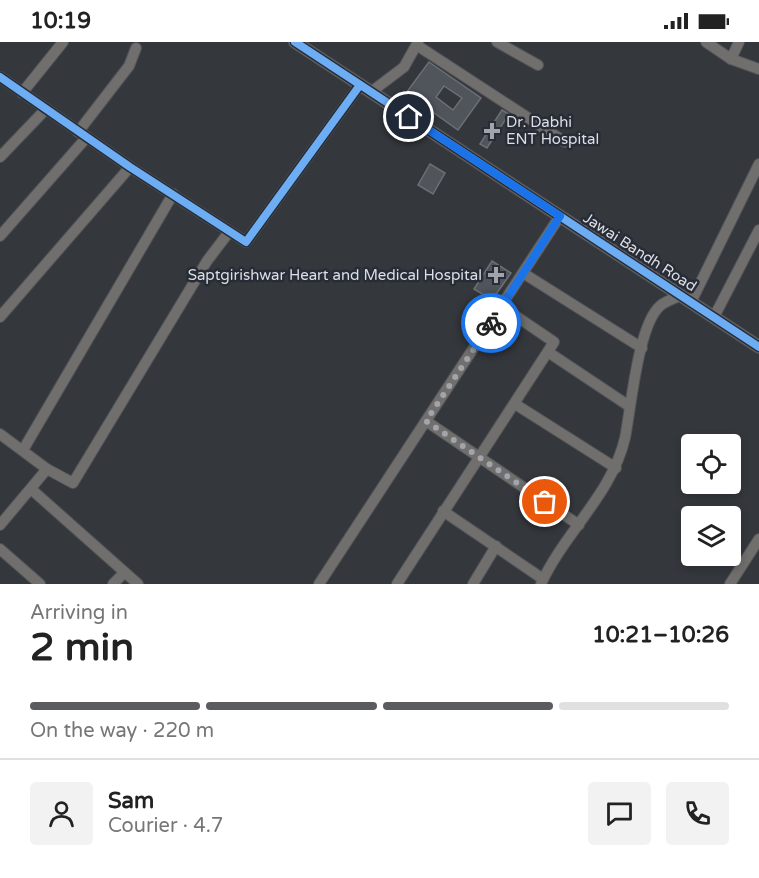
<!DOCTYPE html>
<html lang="en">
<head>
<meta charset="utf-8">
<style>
  body { margin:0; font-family:"Varela Round",sans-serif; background:#f2f2f2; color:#222; height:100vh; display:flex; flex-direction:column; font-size:22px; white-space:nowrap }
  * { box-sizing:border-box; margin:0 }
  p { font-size:20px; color:#767676 }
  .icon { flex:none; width:33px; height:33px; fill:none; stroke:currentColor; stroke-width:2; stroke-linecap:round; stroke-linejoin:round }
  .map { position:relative; height:542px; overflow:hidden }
  .drawer { display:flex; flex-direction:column; background:#fff; flex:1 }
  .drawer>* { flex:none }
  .buttons { position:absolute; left:681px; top:392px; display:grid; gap:12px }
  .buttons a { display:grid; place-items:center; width:60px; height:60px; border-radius:6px; background:#fff; box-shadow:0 3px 9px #0003; font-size:30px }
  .pin { position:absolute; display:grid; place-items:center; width:51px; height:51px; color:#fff; margin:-26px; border:3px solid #fff; border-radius:50%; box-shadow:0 2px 6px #0007 }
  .courier { position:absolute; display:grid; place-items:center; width:60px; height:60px; margin:-30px; border:4px solid #1a73e8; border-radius:50%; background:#fff; color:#222; box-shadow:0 2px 8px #0007 }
  .overview em { font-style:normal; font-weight:800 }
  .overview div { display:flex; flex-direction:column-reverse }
  .overview { display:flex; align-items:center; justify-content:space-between; height:102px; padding:0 30px }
  h1 { font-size:39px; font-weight:800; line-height:45px }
  .bar { display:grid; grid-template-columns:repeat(4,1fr); gap:9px 6px; align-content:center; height:72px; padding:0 30px }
  .bar i { height:8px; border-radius:4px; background:#e0e0e0 }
  .bar .on { background:#5b5c5f }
  .bar p { grid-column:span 4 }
  .line { display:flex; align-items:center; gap:15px; padding:0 30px; border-top:2px solid #e0e0e0 }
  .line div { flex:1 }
  .round { display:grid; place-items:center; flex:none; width:63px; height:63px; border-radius:6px; background:#f2f2f2 }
  .status { display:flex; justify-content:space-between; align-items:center; height:42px; padding:0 30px; background:#fff; direction:ltr }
  .status svg { height:16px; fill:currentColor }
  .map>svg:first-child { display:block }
  .building { fill:#50545b; stroke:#6c6f74; stroke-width:1.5; fill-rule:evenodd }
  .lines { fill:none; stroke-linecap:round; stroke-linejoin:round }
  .minor-casing { stroke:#505356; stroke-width:12 }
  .tertiary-casing { stroke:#505356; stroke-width:14 }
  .minor { stroke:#706f6e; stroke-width:10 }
  .tertiary { stroke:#706f6e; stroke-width:12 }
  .cycleway-casing { stroke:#272c36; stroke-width:11 }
  .cycleway { stroke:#6dadf4; stroke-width:8 }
  .done { stroke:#a1a4aa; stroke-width:6; stroke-dasharray:0 10.8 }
  .route { stroke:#1a73e8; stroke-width:8 }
  .poi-dot { fill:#a1a4aa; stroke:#272c36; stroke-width:2 }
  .labels { text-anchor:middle; stroke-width:5; stroke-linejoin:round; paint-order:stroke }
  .poi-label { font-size:15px; fill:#dbdfe5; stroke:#272c36; text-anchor:start }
  .street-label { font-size:15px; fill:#dbdfe5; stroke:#272c36 }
</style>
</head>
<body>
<div class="status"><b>10:19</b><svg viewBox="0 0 49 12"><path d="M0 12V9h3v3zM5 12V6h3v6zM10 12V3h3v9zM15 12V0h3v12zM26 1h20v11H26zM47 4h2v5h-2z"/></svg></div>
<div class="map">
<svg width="759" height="542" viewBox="0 0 759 542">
  <rect width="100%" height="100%" fill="#34373c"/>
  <g class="building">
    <path d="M429 20 481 56 458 88 406 51ZM444 44 462 56 453 68 436 55Z"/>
    <polygon points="502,68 509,72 487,106 480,102"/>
    <polygon points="430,122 445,131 433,152 418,143"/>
    <polygon points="492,219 511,231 492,258 474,247"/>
  </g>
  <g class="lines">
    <g class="minor-casing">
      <g id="minor">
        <polyline points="497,0 538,23"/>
        <polyline points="706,0 731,17 759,27"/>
        <polyline points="418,4 565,100"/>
        <polyline points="731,17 739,0"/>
        <polyline points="0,35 130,125 246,200 360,43"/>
        <polyline points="371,50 404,25 418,0"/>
        <polyline points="22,51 63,0"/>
        <polyline points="78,90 129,24 136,6"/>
        <polyline points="0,115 46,67"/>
        <polyline points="0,194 87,95"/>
        <polyline points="523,231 642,306"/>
        <polyline points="691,260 759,122"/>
        <polyline points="0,275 130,125"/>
        <polyline points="714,275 759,188"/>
        <polyline points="548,310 629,364"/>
        <polyline points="515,362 616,426"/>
        <polyline points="426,379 579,483"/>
        <polyline points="0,392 47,427 73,441 207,219 229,190"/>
        <polyline points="23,408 173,152"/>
        <polyline points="31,447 138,542"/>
        <polyline points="443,469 543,537"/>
        <polyline points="0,483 47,427"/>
        <polyline points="0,507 40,542"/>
        <polyline points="113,542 124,531"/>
        <polyline points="319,542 560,174"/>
        <polyline points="397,542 554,300 501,264"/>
        <polyline points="473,542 496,504"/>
        <path d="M541 542C564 491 612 452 625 396 631 366 638 283 660 264 665 259 674 257 681 253"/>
        <polyline points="730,542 759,497"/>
      </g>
    </g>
    <g class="tertiary-casing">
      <polyline id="tertiary" points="295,0 759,305"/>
    </g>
    <use href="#minor" class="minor"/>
    <use href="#tertiary" class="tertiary"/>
    <g class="cycleway-casing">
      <g id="cycleway">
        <polyline points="295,0 759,305"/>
        <polyline points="0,35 130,125 246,200 360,43"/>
      </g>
    </g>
    <use href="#cycleway" class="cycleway"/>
  </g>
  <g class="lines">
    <polyline class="done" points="491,281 426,379 545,460"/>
    <polyline class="route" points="409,75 560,174 491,281"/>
  </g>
  <g class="poi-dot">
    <path d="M489 80h6v6h6v6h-6v6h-6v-6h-6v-6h6z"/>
    <path d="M493 224h6v6h6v6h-6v6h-6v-6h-6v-6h6z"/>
  </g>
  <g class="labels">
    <g class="poi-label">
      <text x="506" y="85">Dr. Dabhi<tspan x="506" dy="17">ENT Hospital</tspan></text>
      <text x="482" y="238" text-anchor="end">Saptgirishwar Heart and Medical Hospital</text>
    </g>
    <g class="street-label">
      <text transform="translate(640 210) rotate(33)" y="5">Jawai Bandh Road</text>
    </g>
  </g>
</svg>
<div class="buttons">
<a><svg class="icon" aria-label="locate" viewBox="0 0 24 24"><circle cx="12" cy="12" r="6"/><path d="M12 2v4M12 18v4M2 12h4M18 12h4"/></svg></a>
<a><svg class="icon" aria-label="layers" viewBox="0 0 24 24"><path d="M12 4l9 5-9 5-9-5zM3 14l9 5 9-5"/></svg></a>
</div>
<div class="pin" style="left:545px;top:460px;background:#ea580c"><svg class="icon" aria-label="bag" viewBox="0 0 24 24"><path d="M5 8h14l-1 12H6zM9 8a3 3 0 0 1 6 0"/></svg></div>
<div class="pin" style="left:409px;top:75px;background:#1f2937"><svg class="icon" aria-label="home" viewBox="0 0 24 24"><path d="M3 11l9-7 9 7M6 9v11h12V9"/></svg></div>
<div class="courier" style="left:491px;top:281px"><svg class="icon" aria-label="bike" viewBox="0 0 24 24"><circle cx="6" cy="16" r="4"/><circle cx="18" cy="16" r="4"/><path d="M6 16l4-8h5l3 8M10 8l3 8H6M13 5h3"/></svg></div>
</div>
<section class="drawer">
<div class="overview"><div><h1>2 min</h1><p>Arriving in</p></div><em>10:21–10:26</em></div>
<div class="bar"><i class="on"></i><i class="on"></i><i class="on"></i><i></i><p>On the way · 220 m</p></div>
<div class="line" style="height:108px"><a class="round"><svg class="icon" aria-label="person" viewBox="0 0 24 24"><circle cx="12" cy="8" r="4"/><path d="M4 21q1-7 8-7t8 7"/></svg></a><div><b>Sam</b><p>Courier · 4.7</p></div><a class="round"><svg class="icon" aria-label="chat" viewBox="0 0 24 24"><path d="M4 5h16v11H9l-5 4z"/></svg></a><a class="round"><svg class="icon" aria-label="phone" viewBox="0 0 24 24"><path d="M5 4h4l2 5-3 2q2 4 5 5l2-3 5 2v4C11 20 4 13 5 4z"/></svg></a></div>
</section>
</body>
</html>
